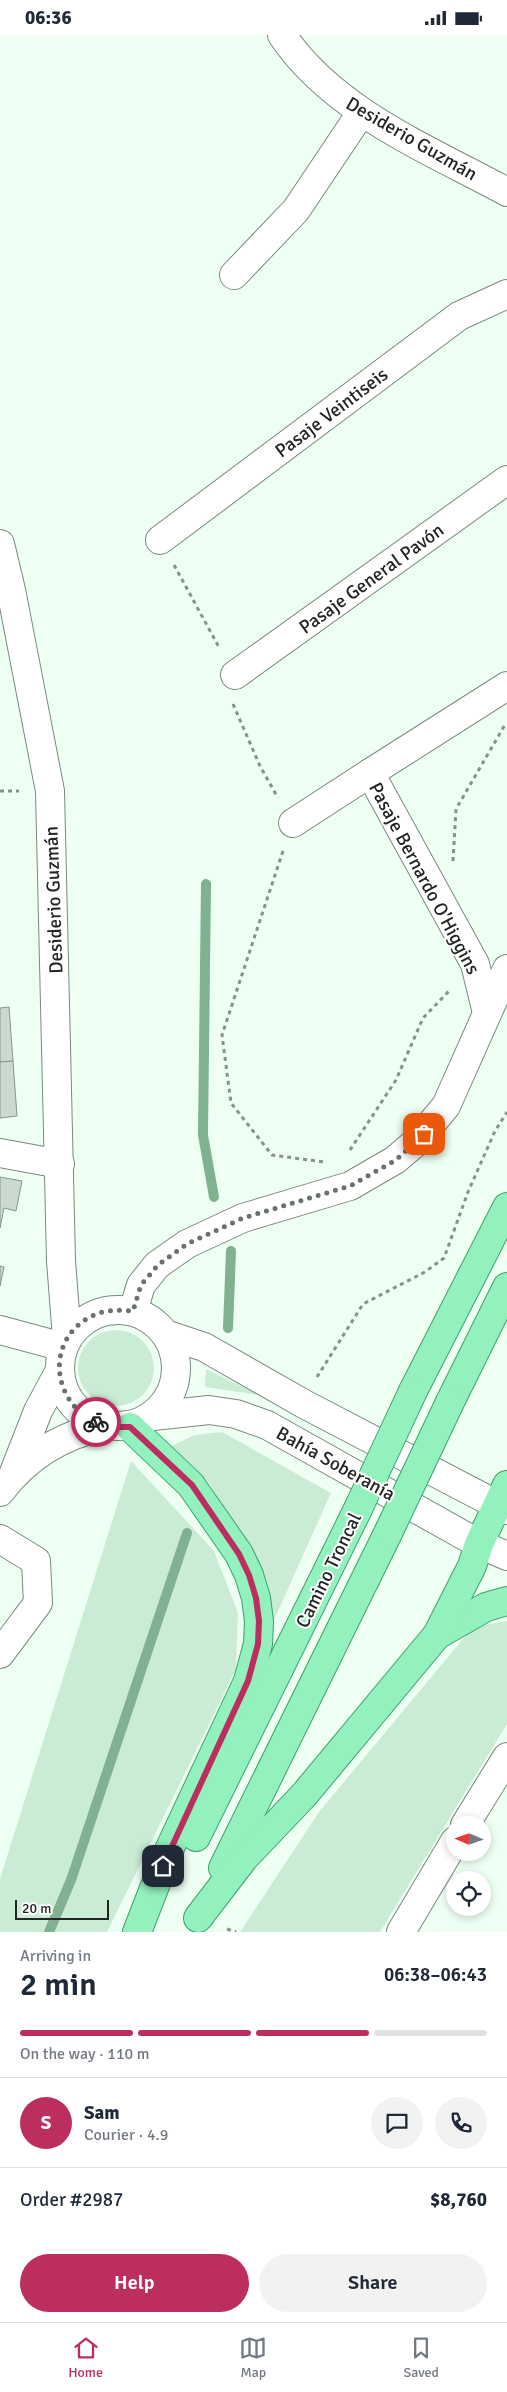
<!DOCTYPE html>
<html lang="en">
<head>
<meta charset="utf-8">
<style>
  body { margin:0; font-family:Signika,sans-serif; background:#f2f2f3; color:#1f2937; height:100vh; display:flex; flex-direction:column; font-size:19px; white-space:nowrap }
  * { box-sizing:border-box; margin:0 }
  p { font-size:16px; color:#747a83 }
  .icon { flex:none; width:28px; height:28px; fill:none; stroke:currentColor; stroke-width:2; stroke-linecap:round; stroke-linejoin:round }
  .map { position:relative; height:1897px; overflow:hidden }
  .side { display:flex; flex-direction:column; background:#fff; flex:1 }
  .side>* { flex:none }
  .needle { width:32px; rotate:272deg }
  .controls { position:absolute; left:446px; top:1781px; display:grid; gap:10px }
  .controls a { display:grid; place-items:center; width:45px; height:45px; border-radius:50%; background:#fff; box-shadow:0 2px 8px #0003; font-size:25px }
  .scale { position:absolute; left:15px; bottom:12px; width:94px; box-sizing:border-box; padding-left:5px; border:2px solid #212622; border-top:0; font-size:14px; line-height:18px; white-space:nowrap; color:#212622; -webkit-text-stroke:4px #fff; paint-order:stroke }
  .pin { position:absolute; display:grid; place-items:center; width:42px; height:42px; color:#fff; margin:-21px; border-radius:10px; box-shadow:0 2px 8px #0006 }
  .courier { position:absolute; display:grid; place-items:center; width:50px; height:50px; margin:-25px; border:4px solid #bb2e5f; border-radius:50%; background:#fff; color:#222; box-shadow:0 1px 6px #0007 }
  .head em { font-style:normal; font-weight:600 }
  .head div { display:flex; flex-direction:column-reverse }
  .head { display:flex; align-items:center; justify-content:space-between; height:85px; padding:0 20px }
  h1 { font-size:32px; font-weight:600; line-height:38px }
  .bar { display:grid; grid-template-columns:repeat(4,1fr); gap:8px 5px; align-content:center; height:60px; padding:0 20px }
  .bar i { height:6px; border-radius:4px; background:#e0e1e3 }
  .bar .active { background:#bb2e5f }
  .bar p { grid-column:span 4 }
  .line { display:flex; align-items:center; gap:12px; padding:0 20px; border-top:1px solid #e0e1e3 }
  .line div { flex:1 }
  .round { display:grid; place-items:center; flex:none; width:52px; height:52px; border-radius:26px; background:#f2f2f3 }
  .primary-button { display:flex; gap:10px; margin-top:auto; padding:10px 20px }
  .primary-button a { flex:1; height:58px; border-radius:30px; background:#bb2e5f; color:#fff; font-size:20px; font-weight:600; line-height:58px; text-align:center }
  .primary-button a+a { background:#f2f2f3; color:#1f2937 }
  .status { display:flex; justify-content:space-between; align-items:center; height:35px; padding:0 25px; background:#fff; direction:ltr }
  .status svg { height:14px; fill:currentColor }
  .menu { display:flex; justify-content:space-around; align-items:center; height:70px; border-top:1px solid #e0e1e3; background:#fff; font-size:14px; color:#747a83 }
  .menu a { display:grid; justify-items:center; gap:2px }
  .menu .active { color:#bb2e5f }
  .map>svg:first-child { display:block }
  .green { fill:#caecd4 }
  .lines { fill:none; stroke-linecap:round; stroke-linejoin:round }
  .stream { stroke:#80b190; stroke-width:10 }
  .building { fill:#cbdacf; stroke:#87968b }
  .minor-casing { stroke:#7a897f; stroke-width:30 }
  .major-casing { stroke:#3ba36a; stroke-width:30 }
  .path { stroke:#87928a; stroke-width:3; stroke-dasharray:4 4; stroke-linecap:butt }
  .minor { stroke:#fff; stroke-width:28 }
  .major { stroke:#92f1bd; stroke-width:28 }
  .major-bridge-casing { stroke:#3ba36a; stroke-width:30; stroke-linecap:butt }
  .major-bridge { stroke:#92f1bd; stroke-width:28 }
  .done { stroke:#69726b; stroke-width:5; stroke-dasharray:0 9 }
  .route { stroke:#bb2e5f; stroke-width:6 }
  .labels { text-anchor:middle; stroke-width:4; stroke-linejoin:round; paint-order:stroke }
  .street-label { font-size:19px; fill:#212622; stroke:#fff }
</style>
</head>
<body>
<div class="status"><b>06:36</b><svg viewBox="0 0 49 12"><path d="M0 12V9h3v3zM5 12V6h3v6zM10 12V3h3v9zM15 12V0h3v12zM26 1h20v11H26zM47 4h2v5h-2z"/></svg></div>
<div class="map">
<svg width="507" height="1897" viewBox="0 0 507 1897">
  <rect width="100%" height="100%" fill="#eefff3"/>
  <g class="green">
    <circle cx="116" cy="1333" r="38"/>
    <polygon points="206,1334 259,1360 205,1352"/>
    <polygon points="222,1397 331,1458 270,1594 254,1528 210,1449 169,1412 195,1400"/>
    <polygon points="131,1426 214,1516 238,1578 236,1634 107,1897 0,1897 0,1844"/>
    <polygon points="507,1586 507,1689 380,1897 240,1897 319,1777 473,1592"/>
  </g>
  <g class="lines">
    <g class="stream">
      <polyline points="206,849 203,1100 214,1162"/>
      <polyline points="228,1293 231,1216"/>
      <polyline points="49,1897 71,1845 187,1498"/>
    </g>
  </g>
  <g class="building">
    <polygon points="9,972 13,1026 0,1027 0,973"/>
    <polygon points="13,1026 17,1081 0,1083 0,1027"/>
    <polygon points="0,1142 22,1146 16,1176 4,1173 0,1193"/>
    <polygon points="0,1231 4,1232 0,1251"/>
  </g>
  <g class="lines">
    <g class="minor-casing">
      <g id="minor">
        <path d="M282 0C333 76 428 114 507 157"/>
        <polyline points="234,240 296,175 361,78"/>
        <polyline points="160,505 459,281 507,259"/>
        <polyline points="0,509 11,555 50,756 61,1226 67,1303"/>
        <polyline points="235,640 507,445"/>
        <polyline points="293,788 370,738"/>
        <polyline points="487,978 475,929 370,738 507,651"/>
        <polyline points="0,1118 60,1129"/>
        <circle cx="118" cy="1333" r="58"/>
        <polyline points="133,1276 141,1250 157,1230 187,1209 243,1183 350,1151 395,1125 415,1108 446,1071 507,934"/>
        <polyline points="0,1295 63,1312"/>
        <polyline points="165,1299 204,1312 304,1369 507,1475"/>
        <polyline points="153,1381 209,1375 236,1379 267,1390 479,1509 507,1521"/>
        <polyline points="13,1440 38,1376 59,1337"/>
        <path d="M0 1457C27 1421 61 1400 105 1391"/>
        <polyline points="0,1504 36,1526 38,1568 0,1619"/>
        <polyline points="465,1790 507,1722"/>
        <polyline points="401,1897 455,1806"/>
      </g>
    </g>
    <g class="major-casing">
      <g id="major">
        <polyline points="413,1356 507,1172"/>
        <polyline points="450,1367 507,1252"/>
        <polyline points="130,1392 191,1450 239,1519 249,1540 256,1563 259,1586 258,1609 248,1646 169,1815 137,1897"/>
        <polyline points="437,1600 486,1572 507,1566"/>
        <polyline points="196,1802 357,1476"/>
        <polyline points="223,1833 389,1496"/>
        <polyline points="198,1883 244,1823 304,1760 437,1600 472,1531 479,1509 507,1450"/>
      </g>
    </g>
    <g class="path">
      <polyline points="174,530 220,614"/>
      <polyline points="233,669 260,731 278,763"/>
      <polyline points="0,756 19,756"/>
      <polyline points="283,816 222,1000 231,1068 272,1120 324,1127"/>
      <polyline points="453,826 456,774 506,688"/>
      <polyline points="350,1115 396,1045 423,983 451,954"/>
      <polyline points="317,1342 363,1269 425,1237 444,1223 468,1157 495,1096 507,1077"/>
      <polyline points="227,1894 236,1897"/>
    </g>
    <use href="#minor" class="minor"/>
    <use href="#major" class="major"/>
    <g class="major-bridge-casing">
      <g id="major-bridge">
        <polyline points="357,1476 413,1356"/>
        <polyline points="389,1496 450,1367"/>
      </g>
    </g>
    <use href="#major-bridge" class="major-bridge"/>
  </g>
  <g class="lines">
    <path class="done" d="M96 1387C51 1367 45 1304 92 1281 105 1274 119 1275 133 1276L141 1250 158 1230 187 1209 243 1183 350 1151 396 1125 424 1099"/>
    <polyline class="route" points="96,1387 106,1392 130,1392 192,1450 239,1519 249,1540 256,1563 259,1586 258,1609 248,1646 163,1831"/>
  </g>
  <g class="labels">
    <g class="street-label">
      <text transform="translate(412 103) rotate(30)" y="7">Desiderio Guzmán</text>
      <text transform="translate(331 377) rotate(-37)" y="7">Pasaje Veintiseis</text>
      <text transform="translate(371 543) rotate(-36)" y="7">Pasaje General Pavón</text>
      <text transform="translate(425 843) rotate(62)" y="7">Pasaje Bernardo O'Higgins</text>
      <text transform="translate(53 865) rotate(-92)" y="7">Desiderio Guzmán</text>
      <text transform="translate(336 1428) rotate(29)" y="7">Bahía Soberanía</text>
      <text transform="translate(328 1535) rotate(-64)" y="7">Camino Troncal</text>
    </g>
  </g>
</svg>
<div class="controls">
<a><svg class="needle" viewBox="-14 -14 28 28"><path d="M0-13l5 13h-10z" fill="#e53935"/><path d="M0 13l5-13h-10z" fill="#747a83"/></svg></a>
<a><svg class="icon" aria-label="locate" viewBox="0 0 24 24"><circle cx="12" cy="12" r="6"/><path d="M12 2v4M12 18v4M2 12h4M18 12h4"/></svg></a>
</div>
<div class="scale">20 m</div>
<div class="pin" style="left:424px;top:1099px;background:#ea580c"><svg class="icon" aria-label="bag" viewBox="0 0 24 24"><path d="M5 8h14l-1 12H6zM9 8a3 3 0 0 1 6 0"/></svg></div>
<div class="pin" style="left:163px;top:1831px;background:#1f2937"><svg class="icon" aria-label="home" viewBox="0 0 24 24"><path d="M3 11l9-7 9 7M6 9v11h12V9"/></svg></div>
<div class="courier" style="left:96px;top:1387px"><svg class="icon" aria-label="bike" viewBox="0 0 24 24"><circle cx="6" cy="16" r="4"/><circle cx="18" cy="16" r="4"/><path d="M6 16l4-8h5l3 8M10 8l3 8H6M13 5h3"/></svg></div>
</div>
<section class="side">
<div class="head"><div><h1>2 min</h1><p>Arriving in</p></div><em>06:38–06:43</em></div>
<div class="bar"><i class="active"></i><i class="active"></i><i class="active"></i><i></i><p>On the way · 110 m</p></div>
<div class="line" style="height:90px"><b class="round" style="background:#bb2e5f;color:#fff">S</b><div><b>Sam</b><p>Courier · 4.9</p></div><a class="round"><svg class="icon" aria-label="chat" viewBox="0 0 24 24"><path d="M4 5h16v11H9l-5 4z"/></svg></a><a class="round"><svg class="icon" aria-label="phone" viewBox="0 0 24 24"><path d="M5 4h4l2 5-3 2q2 4 5 5l2-3 5 2v4C11 20 4 13 5 4z"/></svg></a></div>
<div class="line" style="height:65px"><div>Order #2987</div><b>$8,760</b></div>
<div class="primary-button"><a>Help</a><a>Share</a></div>
</section>
<nav class="menu">
<a class="active"><svg class="icon" aria-label="home" viewBox="0 0 24 24"><path d="M3 11l9-7 9 7M6 9v11h12V9"/></svg>Home</a>
<a><svg class="icon" aria-label="map" viewBox="0 0 24 24"><path d="M3 6l6-2 6 2 6-2v14l-6 2-6-2-6 2zM9 4v14M15 6v14"/></svg>Map</a>
<a><svg class="icon" aria-label="saved" viewBox="0 0 24 24"><path d="M7 4h10v16l-5-4-5 4z"/></svg>Saved</a>
</nav>
</body>
</html>
